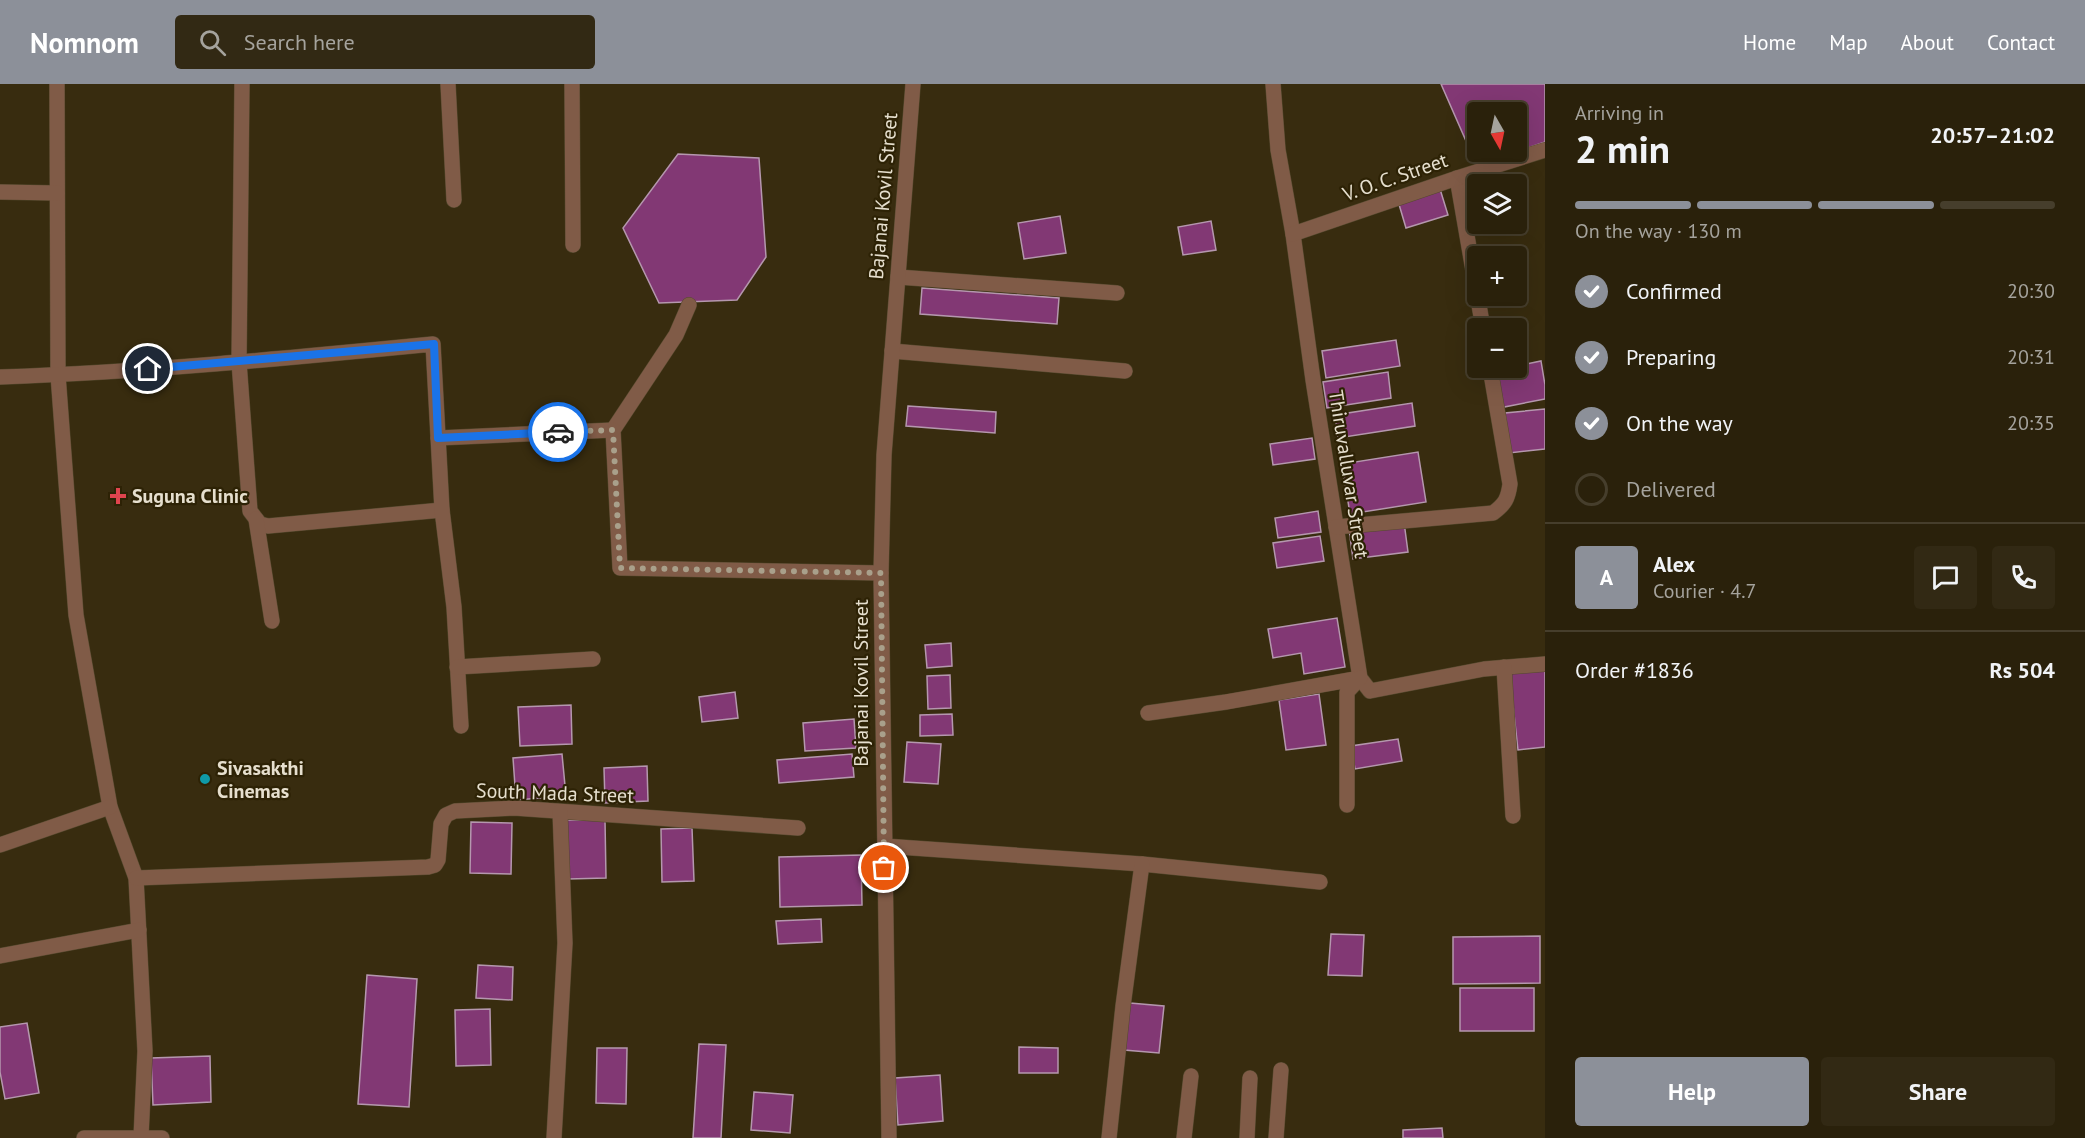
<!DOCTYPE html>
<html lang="en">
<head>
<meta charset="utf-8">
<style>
  body { margin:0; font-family:"PT Sans",sans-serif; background:#322914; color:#f1f3f6; height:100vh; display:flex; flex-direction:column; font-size:22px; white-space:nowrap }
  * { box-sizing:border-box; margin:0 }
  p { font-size:20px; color:#a5a39d }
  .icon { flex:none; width:33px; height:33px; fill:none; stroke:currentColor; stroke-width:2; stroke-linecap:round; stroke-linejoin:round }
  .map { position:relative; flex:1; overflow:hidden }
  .drawer { display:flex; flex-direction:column; background:#2a210b; width:540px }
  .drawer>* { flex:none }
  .needle { width:39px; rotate:171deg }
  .fabs { position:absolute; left:1467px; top:18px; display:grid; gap:12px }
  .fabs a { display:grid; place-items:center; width:60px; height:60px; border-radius:6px; background:#2a210b; box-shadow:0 6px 24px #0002,0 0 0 2px #463e2c; font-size:30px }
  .pin { position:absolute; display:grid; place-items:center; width:51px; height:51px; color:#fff; margin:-26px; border:3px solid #fff; border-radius:50%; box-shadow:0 2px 6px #0007 }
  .courier { position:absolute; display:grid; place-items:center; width:60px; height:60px; margin:-30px; border:4px solid #1a73e8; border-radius:50%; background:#fff; color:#222; box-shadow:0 2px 8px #0007 }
  .head em { font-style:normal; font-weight:600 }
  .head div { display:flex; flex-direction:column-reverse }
  .head { display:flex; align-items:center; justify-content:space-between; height:102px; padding:0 30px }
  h1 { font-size:39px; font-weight:600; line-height:45px }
  .bar { display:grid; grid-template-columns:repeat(4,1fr); gap:9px 6px; align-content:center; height:72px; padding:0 30px }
  .bar i { height:8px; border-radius:4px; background:#463e2c }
  .bar .selected { background:#8c9099 }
  .bar p { grid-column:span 4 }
  .line { display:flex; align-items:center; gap:15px; padding:0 30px; border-top:2px solid #463e2c }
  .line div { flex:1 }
  .round { display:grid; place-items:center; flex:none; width:63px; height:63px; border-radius:6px; background:#322914 }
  ol { padding:0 30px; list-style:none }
  li { display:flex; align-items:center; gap:18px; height:66px }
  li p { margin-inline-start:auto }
  li .icon { padding:6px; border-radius:50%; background:#8c9099; color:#fff; stroke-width:4 }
  li:last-child { color:#a5a39d }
  li i { width:33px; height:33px; border:3px solid #463e2c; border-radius:50% }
  .button { display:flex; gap:12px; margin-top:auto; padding:12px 30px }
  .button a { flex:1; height:69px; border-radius:6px; background:#8c9099; color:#fff; font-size:24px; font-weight:600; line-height:69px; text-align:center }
  .button a+a { background:#322914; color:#f1f3f6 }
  header { display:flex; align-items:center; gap:36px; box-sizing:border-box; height:84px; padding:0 30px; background:#8c9099; color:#fff }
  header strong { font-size:28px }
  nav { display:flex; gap:33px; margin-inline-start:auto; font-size:21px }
  .search { width:420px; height:54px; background:#322914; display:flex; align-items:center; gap:15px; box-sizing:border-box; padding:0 21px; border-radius:6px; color:#a5a39d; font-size:22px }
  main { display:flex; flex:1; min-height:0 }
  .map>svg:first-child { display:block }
  .building { fill:#823874; stroke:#b597ae; stroke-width:1.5; fill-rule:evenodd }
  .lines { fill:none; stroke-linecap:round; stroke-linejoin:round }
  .minor-casing { stroke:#54492e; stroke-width:16 }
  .minor { stroke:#805b47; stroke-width:15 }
  .done { stroke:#a9a08b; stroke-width:6; stroke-dasharray:0 10.8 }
  .route { stroke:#1a73e8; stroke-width:8 }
  .health-dot { fill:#e0444e; stroke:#2d2205; stroke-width:2 }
  .culture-dot { fill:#0f9aa8; stroke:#2d2205; stroke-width:2 }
  .labels { text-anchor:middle; stroke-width:4.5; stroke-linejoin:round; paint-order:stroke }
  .street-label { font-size:20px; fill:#e6dfce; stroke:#2d2205 }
  .poi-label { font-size:20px; font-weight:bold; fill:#e6dfce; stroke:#2d2205; text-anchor:start }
</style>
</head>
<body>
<header>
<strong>Nomnom</strong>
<div class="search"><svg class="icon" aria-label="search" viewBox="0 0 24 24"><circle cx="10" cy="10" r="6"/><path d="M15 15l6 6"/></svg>Search here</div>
<nav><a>Home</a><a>Map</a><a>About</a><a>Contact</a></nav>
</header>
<main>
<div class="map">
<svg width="1545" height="1054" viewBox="0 0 1545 1054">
  <rect width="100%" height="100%" fill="#382c0f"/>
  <g class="building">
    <path d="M1441 0H1545V58L1477 82ZM1478 28H1516V68H1478Z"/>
    <polygon points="678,70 759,74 766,173 737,216 659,219 623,144"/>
    <polygon points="1440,105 1448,131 1406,144 1398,117"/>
    <polygon points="1060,132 1066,169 1024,175 1018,139"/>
    <polygon points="1211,137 1216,166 1183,171 1178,143"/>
    <polygon points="922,204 1059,214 1057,240 920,230"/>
    <polygon points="1396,256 1400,282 1326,294 1322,267"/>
    <polygon points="1541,277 1545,301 1545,315 1499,324 1492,287 1516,284 1516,282"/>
    <polygon points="1388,288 1391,314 1327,324 1323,298"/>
    <polygon points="1412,319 1415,342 1338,354 1335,331"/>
    <polygon points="908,322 996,328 995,349 906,342"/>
    <polygon points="1545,325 1545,365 1509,369 1505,329"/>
    <polygon points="1312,354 1315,375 1273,381 1270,360"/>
    <polygon points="1418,368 1426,418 1350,430 1342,380"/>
    <polygon points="1318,427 1321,448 1278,454 1275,434"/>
    <polygon points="1404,438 1408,468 1353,475 1349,445"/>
    <polygon points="1320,452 1324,477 1277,484 1273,459"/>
    <polygon points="1337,534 1345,583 1304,590 1301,569 1273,574 1268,545"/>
    <polygon points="951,559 952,582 927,584 925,561"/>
    <polygon points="1545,581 1545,663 1518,666 1509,585"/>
    <polygon points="950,591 951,624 928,625 927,592"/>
    <polygon points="735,608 738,634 702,638 699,613"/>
    <polygon points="1319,610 1326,661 1286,666 1279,616"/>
    <polygon points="571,621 572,660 520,662 518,623"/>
    <polygon points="952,630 953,651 920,652 920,631"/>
    <polygon points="854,635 856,664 805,667 803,639"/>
    <polygon points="1398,655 1402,677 1355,685 1351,662"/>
    <polygon points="907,658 941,660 938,700 904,698"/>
    <polygon points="562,670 566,712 516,716 513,674"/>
    <polygon points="852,670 854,693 779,699 777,676"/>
    <polygon points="647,682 648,717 605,719 604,684"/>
    <polygon points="567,736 605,736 606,794 568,795"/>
    <polygon points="471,738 512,739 511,790 470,789"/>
    <polygon points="692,744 694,797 662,798 661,745"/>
    <polygon points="861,771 862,821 780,823 779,773"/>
    <polygon points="821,835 822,858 778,860 776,837"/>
    <polygon points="1331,850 1364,851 1362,892 1328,891"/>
    <polygon points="1540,852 1540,899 1453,900 1453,853"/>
    <polygon points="478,881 513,883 512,916 476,914"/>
    <polygon points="367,891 417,895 409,1023 358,1020"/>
    <rect x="1460" y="904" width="74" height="43"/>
    <polygon points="1130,919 1164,922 1159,969 1124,966"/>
    <polygon points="490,925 491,981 456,982 455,926"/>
    <polygon points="27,939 39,1009 5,1015 0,988 0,943"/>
    <polygon points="699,960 726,961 721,1054 693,1054"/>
    <polygon points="1019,963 1058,964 1058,989 1019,989"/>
    <polygon points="597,964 627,964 626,1020 596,1019"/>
    <polygon points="210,972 211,1018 153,1021 151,974"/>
    <polygon points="940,991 943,1037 898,1041 895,994"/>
    <polygon points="754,1008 793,1011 790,1049 751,1046"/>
    <polygon points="1442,1044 1443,1054 1403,1054 1403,1046"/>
  </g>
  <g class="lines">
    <g class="minor-casing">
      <g id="minor">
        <polyline points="57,0 58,291 76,531 110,723 136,794 145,967 141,1053"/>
        <polyline points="242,0 239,278 250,427 260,440 268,442 442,426"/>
        <polyline points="448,0 454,116"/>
        <polyline points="572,0 573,161"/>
        <polyline points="1273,0 1278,66 1293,150 1313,296 1360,594 1370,607 1484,585 1545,580"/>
        <polyline points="1457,94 1483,244"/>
        <polyline points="0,108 57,109"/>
        <polyline points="1293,150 1457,94 1545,66"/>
        <polyline points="898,193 1117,209"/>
        <polyline points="689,221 676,251 613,346 620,484 881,489"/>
        <polyline points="892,267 1125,287"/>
        <path d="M0 293C145 288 289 274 433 260L442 426 454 523 461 642"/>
        <polyline points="438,354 613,346"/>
        <polyline points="256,435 272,537"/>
        <path d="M1336 443 1493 429C1505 420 1508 415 1510 400L1490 284"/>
        <polyline points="457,583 593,575"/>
        <polyline points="1504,583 1513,732"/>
        <polyline points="1148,629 1226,618 1360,594"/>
        <polyline points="1347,721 1347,608 1360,594"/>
        <polyline points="0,761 110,723"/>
        <polyline points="884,762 1142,780 1320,798"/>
        <polyline points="136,794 428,783 435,781 438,776 441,740 446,731 455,727 514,724 798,744"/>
        <polyline points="0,872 139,846"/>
        <polyline points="84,1054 162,1054"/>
        <polyline points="554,1054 565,859 560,728"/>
        <polyline points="889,1054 881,489 884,371 913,0"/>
        <polyline points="1109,1054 1123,922 1142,780"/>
        <polyline points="1184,1054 1191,992"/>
        <polyline points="1247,1054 1250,994"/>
        <polyline points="1276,1054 1281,986"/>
      </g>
    </g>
    <use href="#minor" class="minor"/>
  </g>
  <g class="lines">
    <polyline class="done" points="558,348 613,346 620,484 881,489 884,784"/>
    <polyline class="route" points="148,285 434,260 438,354 558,348"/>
  </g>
  <path class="health-dot" d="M115 403h6v6h6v6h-6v6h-6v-6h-6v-6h6z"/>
  <circle class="culture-dot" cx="205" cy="695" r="6"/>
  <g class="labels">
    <g class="street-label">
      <text transform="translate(1395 93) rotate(-19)" y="7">V. O. C. Street</text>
      <text transform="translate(883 112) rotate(-85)" y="7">Bajanai Kovil Street</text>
      <text transform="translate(1349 390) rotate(81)" y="7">Thiruvalluvar Street</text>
      <text transform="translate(861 599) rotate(-90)" y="7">Bajanai Kovil Street</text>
      <text transform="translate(555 709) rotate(2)" y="7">South Mada Street</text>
    </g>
    <g class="poi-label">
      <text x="132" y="419">Suguna Clinic</text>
      <text x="217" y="691">Sivasakthi<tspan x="217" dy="23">Cinemas</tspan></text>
    </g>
  </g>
</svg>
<div class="fabs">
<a><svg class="needle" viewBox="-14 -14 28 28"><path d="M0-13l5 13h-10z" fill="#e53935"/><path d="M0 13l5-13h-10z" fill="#a5a39d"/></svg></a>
<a><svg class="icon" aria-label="layers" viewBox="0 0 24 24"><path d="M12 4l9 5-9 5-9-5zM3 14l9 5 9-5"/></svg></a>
<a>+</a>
<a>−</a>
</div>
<div class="pin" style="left:884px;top:784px;background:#ea580c"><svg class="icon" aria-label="bag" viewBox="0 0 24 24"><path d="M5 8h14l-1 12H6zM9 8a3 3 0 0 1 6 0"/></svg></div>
<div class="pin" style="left:148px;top:285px;background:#1f2937"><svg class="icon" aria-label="home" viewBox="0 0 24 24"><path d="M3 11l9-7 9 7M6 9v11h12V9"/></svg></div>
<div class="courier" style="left:558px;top:348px"><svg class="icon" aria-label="car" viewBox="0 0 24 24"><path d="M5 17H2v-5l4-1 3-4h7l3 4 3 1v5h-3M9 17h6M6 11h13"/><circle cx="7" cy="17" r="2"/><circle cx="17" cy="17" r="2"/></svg></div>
</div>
<section class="drawer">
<div class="head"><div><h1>2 min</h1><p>Arriving in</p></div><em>20:57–21:02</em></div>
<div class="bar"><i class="selected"></i><i class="selected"></i><i class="selected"></i><i></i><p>On the way · 130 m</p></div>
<ol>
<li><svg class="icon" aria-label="check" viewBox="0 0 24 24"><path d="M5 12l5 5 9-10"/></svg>Confirmed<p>20:30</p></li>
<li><svg class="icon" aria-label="check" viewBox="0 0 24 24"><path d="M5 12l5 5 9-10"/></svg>Preparing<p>20:31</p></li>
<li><svg class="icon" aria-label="check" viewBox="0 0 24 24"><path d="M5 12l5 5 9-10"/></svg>On the way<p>20:35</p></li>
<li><i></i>Delivered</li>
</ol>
<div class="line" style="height:108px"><b class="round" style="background:#8c9099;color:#fff">A</b><div><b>Alex</b><p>Courier · 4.7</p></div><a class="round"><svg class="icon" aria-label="chat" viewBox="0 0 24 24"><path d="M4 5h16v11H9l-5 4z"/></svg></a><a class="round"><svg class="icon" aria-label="phone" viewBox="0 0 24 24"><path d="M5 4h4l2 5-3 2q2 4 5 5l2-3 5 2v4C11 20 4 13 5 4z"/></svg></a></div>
<div class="line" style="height:78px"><div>Order #1836</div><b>Rs 504</b></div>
<div class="button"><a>Help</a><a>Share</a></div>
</section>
</main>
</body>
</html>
